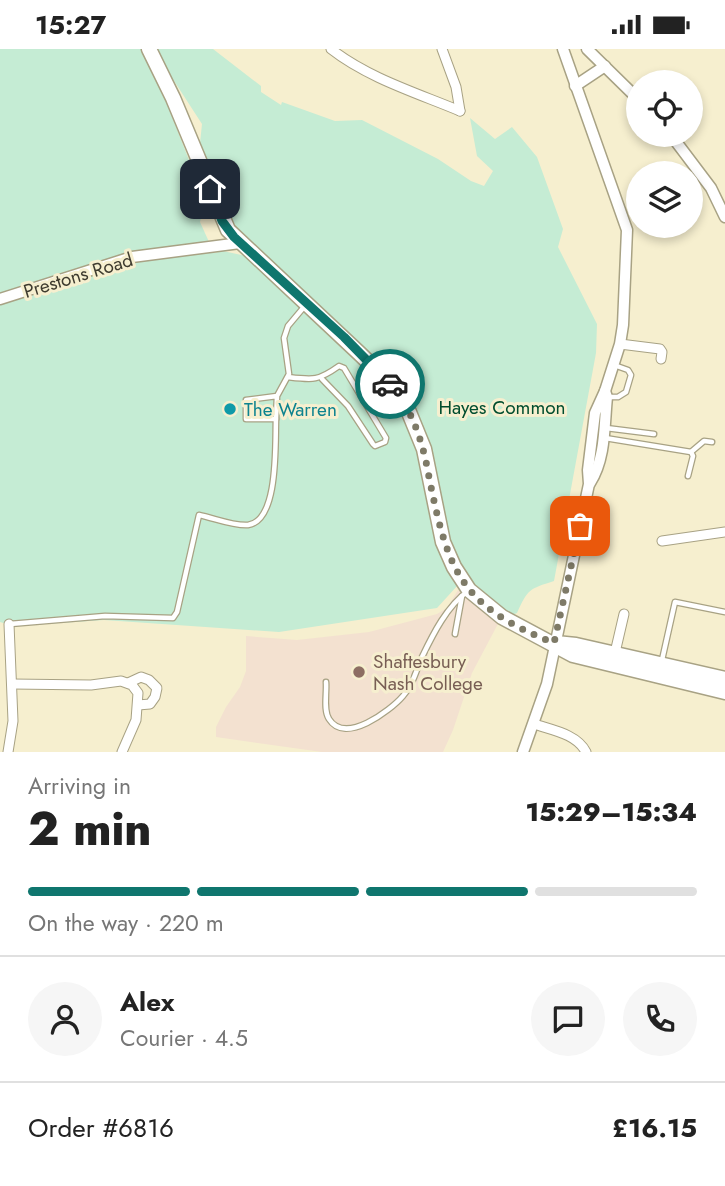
<!DOCTYPE html>
<html lang="en">
<head>
<meta charset="utf-8">
<style>
  body { margin:0; font-family:Jost,sans-serif; background:#f6f6f6; color:#222; height:100vh; display:flex; flex-direction:column; font-size:26px; white-space:nowrap }
  * { box-sizing:border-box; margin:0 }
  p { font-size:23px; color:#767676 }
  .icon { flex:none; width:38px; height:38px; fill:none; stroke:currentColor; stroke-width:2; stroke-linecap:round; stroke-linejoin:round }
  .map { position:relative; height:703px; overflow:hidden }
  .drawer { display:flex; flex-direction:column; background:#fff; flex:1 }
  .drawer>* { flex:none }
  .tools { position:absolute; left:626px; top:21px; display:grid; gap:14px }
  .tools a { display:grid; place-items:center; width:77px; height:77px; border-radius:50%; background:#fff; box-shadow:0 4px 10px #0003; font-size:35px }
  .pin { position:absolute; display:grid; place-items:center; width:60px; height:60px; color:#fff; margin:-30px; border-radius:14px; box-shadow:0 4px 10px #0006 }
  .courier { position:absolute; display:grid; place-items:center; width:70px; height:70px; margin:-35px; border:5px solid #0f766e; border-radius:50%; background:#fff; color:#222; box-shadow:0 2px 9px #0007 }
  .headline em { font-style:normal; font-weight:800 }
  .headline div { display:flex; flex-direction:column-reverse }
  .headline { display:flex; align-items:center; justify-content:space-between; height:119px; padding:0 28px }
  h1 { font-size:46px; font-weight:800; line-height:52px }
  .bar { display:grid; grid-template-columns:repeat(4,1fr); gap:10px 7px; align-content:center; height:84px; padding:0 28px }
  .bar i { height:9px; border-radius:5px; background:#e0e0e0 }
  .bar .current { background:#0f766e }
  .bar p { grid-column:span 4 }
  .line { display:flex; align-items:center; gap:18px; padding:0 28px; border-top:2px solid #e0e0e0 }
  .line div { flex:1 }
  .round { display:grid; place-items:center; flex:none; width:74px; height:74px; border-radius:37px; background:#f6f6f6 }
  .status { display:flex; justify-content:space-between; align-items:center; height:49px; padding:0 35px; background:#fff; direction:ltr }
  .status svg { height:19px; fill:currentColor }
  .map>svg:first-child { display:block }
  .education { fill:#f3e1d0 }
  .green { fill:#c5ecd4 }
  .lines { fill:none; stroke-linecap:round; stroke-linejoin:round }
  .service-casing { stroke:#a8a284; stroke-width:7 }
  .minor-casing { stroke:#a8a284; stroke-width:11 }
  .tertiary-casing { stroke:#a8a284; stroke-width:13 }
  .trunk-casing { stroke:#a8a284; stroke-width:17 }
  .service { stroke:#fff; stroke-width:4.5 }
  .minor { stroke:#fff; stroke-width:9 }
  .tertiary { stroke:#fff; stroke-width:10 }
  .trunk { stroke:#fff; stroke-width:14 }
  .done { stroke:#7e7a67; stroke-width:7; stroke-dasharray:0 12.6 }
  .route { stroke:#0f766e; stroke-width:9 }
  .culture-dot { fill:#0f9aa8; stroke:#f6efcf; stroke-width:2.5 }
  .education-dot { fill:#8d6e63; stroke:#f6efcf; stroke-width:2.5 }
  .labels { text-anchor:middle; stroke-width:6; stroke-linejoin:round; paint-order:stroke }
  .street-label { font-size:19px; fill:#3e3b2f; stroke:#f6efcf }
  .park-label { font-size:19px; fill:#004d2e; stroke:#f6efcf }
  .culture-label { font-size:19px; fill:#0d838f; stroke:#f6efcf; text-anchor:start }
  .education-label { font-size:19px; fill:#785e54; stroke:#f6efcf; text-anchor:start }
</style>
</head>
<body>
<div class="status"><b>15:27</b><svg viewBox="0 0 49 12"><path d="M0 12V9h3v3zM5 12V6h3v6zM10 12V3h3v9zM15 12V0h3v12zM26 1h20v11H26zM47 4h2v5h-2z"/></svg></div>
<div class="map">
<svg width="725" height="703" viewBox="0 0 725 703">
  <rect width="100%" height="100%" fill="#f6efcf"/>
  <polygon class="education" points="458,541 500,571 472,624 453,681 443,703 322,703 216,688 216,678 226,658 240,638 246,622 246,587 297,591 369,583 437,565 447,559"/>
  <g class="green">
    <polygon points="0,0 142,0 155,24 205,152 200,173 214,204 223,202 246,207 397,348 420,399 458,536 437,559 279,583 104,571 14,577 0,573"/>
    <path d="M158 0H213L261 37V43L281 56 282 53 335 72 362 71 438 110 471 132 484 137 493 122 477 107 470 69 495 90 512 78 537 108 563 180 558 198 597 275 596 304 554 532C529 540 528 540 517 564L509 567 463 532 447 498 404 343 252 196 226 165 200 94 202 75 165 18Z"/>
  </g>
  <g class="lines">
    <g class="service-casing">
      <g id="service">
        <path d="M288 328C313 331 318 332 339 317L344 319 386 389 385 393 375 397 373 395 348 357 322 330"/>
        <polyline points="277,347 276,370 246,370 246,351 277,347 289,325 284,289 288,277 304,258"/>
        <polyline points="608,348 618,348 626,343 631,326 628,321 614,316"/>
        <polyline points="606,379 654,385"/>
        <polyline points="605,389 691,403 693,407 688,427"/>
        <polyline points="691,403 704,392 712,393"/>
        <path d="M10 575 105 567 173 569 177 563 199 466C214 469 233 477 248 476 279 472 275 394 276 370"/>
        <polyline points="455,585 462,547"/>
        <polyline points="662,611 675,553 725,563"/>
        <path d="M326 633C327 644 323 661 329 670 345 696 390 662 403 647 413 636 416 622 422 608 433 585 447 557 468 542"/>
      </g>
    </g>
    <g class="minor-casing">
      <g id="minor">
        <path d="M331 0C368 29 417 44 460 62"/>
        <polyline points="442,0 456,38 460,62"/>
        <polyline points="620,295 660,300 662,303 661,310"/>
        <polyline points="662,492 725,483"/>
        <polyline points="614,608 624,565"/>
        <polyline points="128,634 141,628 149,631 157,639 155,648 150,655 138,656"/>
        <polyline points="12,635 91,636 121,632 132,636 138,644 136,671 122,703"/>
        <path d="M534 675C552 681 577 685 586 703"/>
        <polyline points="8,703 13,672 9,575"/>
      </g>
    </g>
    <g class="tertiary-casing">
      <g id="tertiary">
        <polyline points="587,0 639,51"/>
        <polyline points="575,37 605,17"/>
        <polyline points="671,86 711,139 725,168"/>
        <polyline points="0,250 132,208 240,194"/>
        <path d="M590 434C606 409 604 376 607 348L605 342"/>
        <polyline points="523,703 547,635 589,435 588,421 595,364 605,342 620,295 623,276 627,181 563,0"/>
      </g>
    </g>
    <g class="trunk-casing">
      <g id="trunk">
        <polyline points="149,0 173,49 228,181 359,304 389,333 406,356 424,400 443,493 454,518 469,541 502,568 573,606 725,643"/>
        <polyline points="556,594 576,596 725,630"/>
      </g>
    </g>
    <use href="#service" class="service"/>
    <use href="#minor" class="minor"/>
    <use href="#tertiary" class="tertiary"/>
    <use href="#trunk" class="trunk"/>
  </g>
  <g class="lines">
    <path class="done" d="M390 335C413 361 423 394 429 428 448 522 460 557 554 594L580 477"/>
    <polyline class="route" points="210,140 222,172 234,188 344,288 390,335"/>
  </g>
  <circle class="culture-dot" cx="230" cy="360" r="7"/>
  <circle class="education-dot" cx="359" cy="623" r="7"/>
  <g class="labels">
    <g class="street-label">
      <text transform="translate(78 226) rotate(-17)" y="7">Prestons Road</text>
    </g>
    <g class="park-label">
      <text x="502" y="365">Hayes Common</text>
    </g>
    <g class="culture-label">
      <text x="244" y="367">The Warren</text>
    </g>
    <g class="education-label">
      <text x="373" y="619">Shaftesbury<tspan x="373" dy="22">Nash College</tspan></text>
    </g>
  </g>
</svg>
<div class="tools">
<a><svg class="icon" aria-label="locate" viewBox="0 0 24 24"><circle cx="12" cy="12" r="6"/><path d="M12 2v4M12 18v4M2 12h4M18 12h4"/></svg></a>
<a><svg class="icon" aria-label="layers" viewBox="0 0 24 24"><path d="M12 4l9 5-9 5-9-5zM3 14l9 5 9-5"/></svg></a>
</div>
<div class="pin" style="left:580px;top:477px;background:#ea580c"><svg class="icon" aria-label="bag" viewBox="0 0 24 24"><path d="M5 8h14l-1 12H6zM9 8a3 3 0 0 1 6 0"/></svg></div>
<div class="pin" style="left:210px;top:140px;background:#1f2937"><svg class="icon" aria-label="home" viewBox="0 0 24 24"><path d="M3 11l9-7 9 7M6 9v11h12V9"/></svg></div>
<div class="courier" style="left:390px;top:335px"><svg class="icon" aria-label="car" viewBox="0 0 24 24"><path d="M5 17H2v-5l4-1 3-4h7l3 4 3 1v5h-3M9 17h6M6 11h13"/><circle cx="7" cy="17" r="2"/><circle cx="17" cy="17" r="2"/></svg></div>
</div>
<section class="drawer">
<div class="headline"><div><h1>2 min</h1><p>Arriving in</p></div><em>15:29–15:34</em></div>
<div class="bar"><i class="current"></i><i class="current"></i><i class="current"></i><i></i><p>On the way · 220 m</p></div>
<div class="line" style="height:126px"><a class="round"><svg class="icon" aria-label="person" viewBox="0 0 24 24"><circle cx="12" cy="8" r="4"/><path d="M4 21q1-7 8-7t8 7"/></svg></a><div><b>Alex</b><p>Courier · 4.5</p></div><a class="round"><svg class="icon" aria-label="chat" viewBox="0 0 24 24"><path d="M4 5h16v11H9l-5 4z"/></svg></a><a class="round"><svg class="icon" aria-label="phone" viewBox="0 0 24 24"><path d="M5 4h4l2 5-3 2q2 4 5 5l2-3 5 2v4C11 20 4 13 5 4z"/></svg></a></div>
<div class="line" style="height:91px"><div>Order #6816</div><b>£16.15</b></div>
</section>
</body>
</html>
